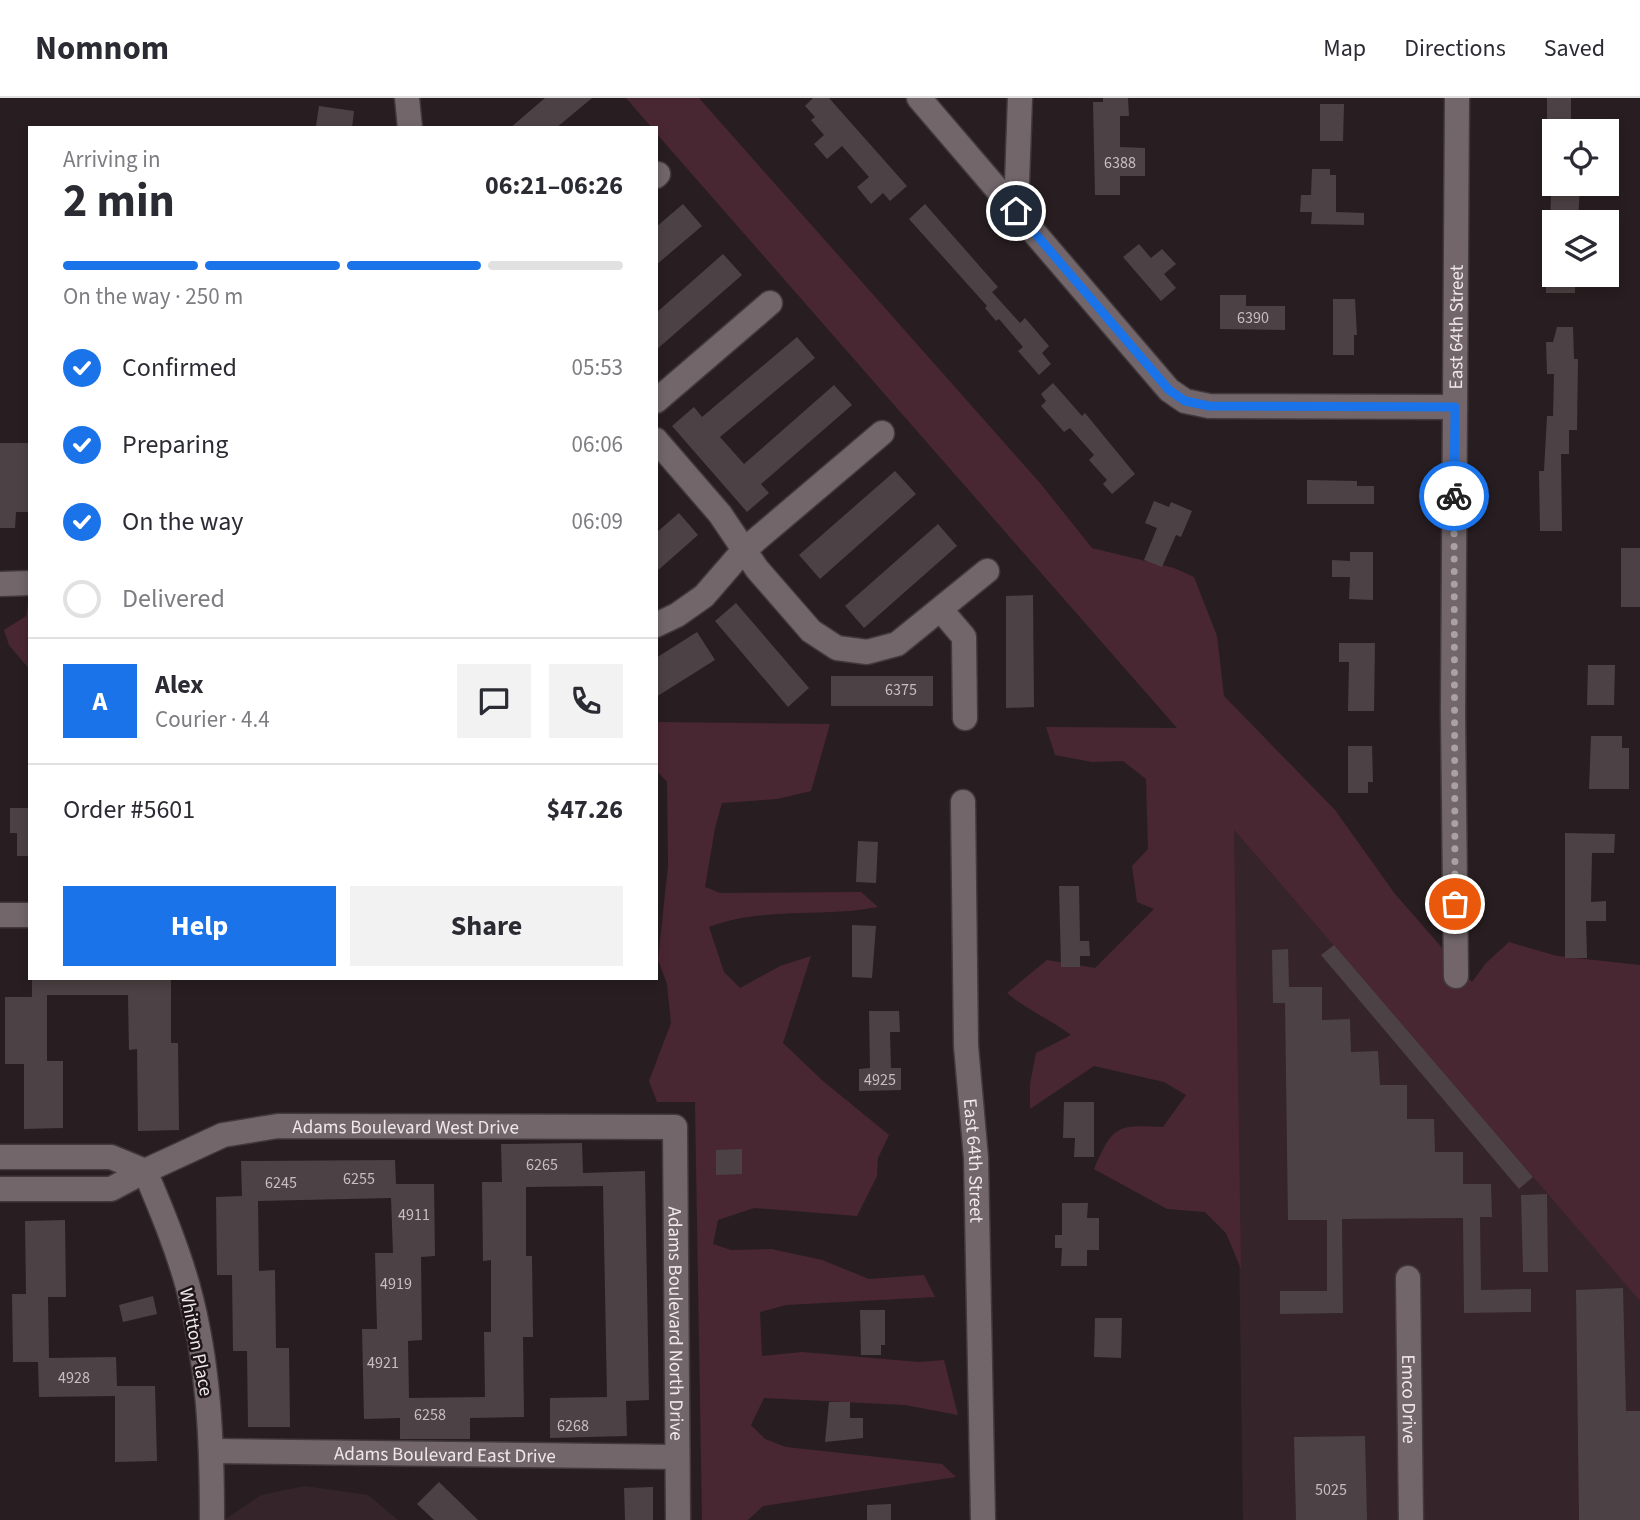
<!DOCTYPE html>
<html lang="en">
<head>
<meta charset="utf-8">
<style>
  body { margin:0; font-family:"Source Sans 3",sans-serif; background:#f2f2f3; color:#2b2b33; height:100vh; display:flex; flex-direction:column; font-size:26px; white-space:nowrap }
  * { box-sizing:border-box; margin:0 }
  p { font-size:23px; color:#7c7c81 }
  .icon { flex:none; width:38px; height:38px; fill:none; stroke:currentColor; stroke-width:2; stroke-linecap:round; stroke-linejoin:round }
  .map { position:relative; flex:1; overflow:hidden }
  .details { position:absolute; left:28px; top:28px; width:630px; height:854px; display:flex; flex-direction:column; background:#fff; border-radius:0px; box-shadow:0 4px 10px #0003 }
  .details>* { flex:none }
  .controls { position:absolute; left:1542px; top:21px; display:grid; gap:14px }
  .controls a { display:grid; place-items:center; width:77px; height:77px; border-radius:0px; background:#fff; box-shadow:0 4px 10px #0003; font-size:35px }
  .pin { position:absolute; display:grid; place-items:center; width:60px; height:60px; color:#fff; margin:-30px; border:4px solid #fff; border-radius:50%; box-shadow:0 2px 7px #0007 }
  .courier { position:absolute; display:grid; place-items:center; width:70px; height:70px; margin:-35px; border:5px solid #1a73e8; border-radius:50%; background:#fff; color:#222; box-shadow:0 2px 9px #0007 }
  .head em { font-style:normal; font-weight:700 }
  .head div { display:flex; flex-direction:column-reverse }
  .head { display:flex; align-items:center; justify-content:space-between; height:119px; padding:0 35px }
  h1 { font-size:46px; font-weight:700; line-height:52px }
  .bar { display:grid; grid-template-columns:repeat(4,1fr); gap:10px 7px; align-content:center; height:84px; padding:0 35px }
  .bar i { height:9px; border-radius:5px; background:#e1e1e2 }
  .bar .current { background:#1a73e8 }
  .bar p { grid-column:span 4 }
  .line { display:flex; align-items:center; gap:18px; padding:0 35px; border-top:2px solid #e1e1e2 }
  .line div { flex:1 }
  .round { display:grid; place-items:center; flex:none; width:74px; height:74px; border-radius:0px; background:#f2f2f3 }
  ol { padding:0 35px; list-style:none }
  li { display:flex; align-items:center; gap:21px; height:77px }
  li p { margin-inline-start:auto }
  li .icon { padding:7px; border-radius:50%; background:#1a73e8; color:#fff; stroke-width:4 }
  li:last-child { color:#7c7c81 }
  li i { width:38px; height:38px; border:4px solid #e1e1e2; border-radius:50% }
  .button { display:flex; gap:14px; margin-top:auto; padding:14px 35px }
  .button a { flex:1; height:80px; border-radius:0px; background:#1a73e8; color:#fff; font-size:28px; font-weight:700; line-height:80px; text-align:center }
  .button a+a { background:#f2f2f3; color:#2b2b33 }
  header { display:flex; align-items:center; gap:42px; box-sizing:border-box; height:98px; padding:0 35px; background:#fff; border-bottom:2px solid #e1e1e2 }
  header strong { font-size:33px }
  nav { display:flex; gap:38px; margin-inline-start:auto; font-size:24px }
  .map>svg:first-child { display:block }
  .built { fill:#352429 }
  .green { fill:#492732 }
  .building { fill:#4c4144 }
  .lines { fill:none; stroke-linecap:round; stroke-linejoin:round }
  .minor-casing { stroke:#42393c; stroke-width:27 }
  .minor { stroke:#72666a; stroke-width:24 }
  .done { stroke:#a9a1a4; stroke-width:7; stroke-dasharray:0 12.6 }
  .route { stroke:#1a73e8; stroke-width:9 }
  .labels { text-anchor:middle; stroke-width:5; stroke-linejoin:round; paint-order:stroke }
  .number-label { font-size:16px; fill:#c6bec0 }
  .street-label { font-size:19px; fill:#efe8ea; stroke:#1e1518 }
</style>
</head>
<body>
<header>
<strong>Nomnom</strong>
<nav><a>Map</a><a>Directions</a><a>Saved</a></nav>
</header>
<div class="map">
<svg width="1640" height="1422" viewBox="0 0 1640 1422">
  <rect width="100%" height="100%" fill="#281e21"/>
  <g class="built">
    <polygon points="1233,731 1586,1140 1640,1193 1640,1422 1243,1422"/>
    <polygon points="305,1388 368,1397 398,1422 224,1422 261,1397"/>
  </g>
  <g class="green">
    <path d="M626 0H699L1040 385 1092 450 1174 470 1194 479 1217 538 1224 598 1335 712 1395 796 1472 884 1486 865 1509 844 1557 858 1640 867V1203L1234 732 1241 1171 1226 1135 1205 1114 1167 1111 1094 1071C1113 1027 1117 1027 1163 1029L1186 997 1164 984 1094 968 1030 1011V986L1036 955 1071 937C1050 921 1027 912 1007 895L1047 862 1095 870 1154 811 1137 804 1132 768 1148 751 1146 681 1123 663 1092 664 1055 657 1046 629 1177 630 656 35V30H652Z"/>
    <polygon points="30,492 30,572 9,547 4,532 26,518"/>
    <path d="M656 624 830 626 811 693 777 701 722 705 715 730 705 789 720 795 861 794 878 809C823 820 762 808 709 829L724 874 740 890 780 868 811 858 783 945 823 983 889 1037 878 1060 877 1078 857 1118 754 1110 718 1122 713 1146 731 1152 771 1151 822 1162 869 1181 924 1177 935 1199 786 1207 760 1214 762 1258 802 1254 919 1264 944 1262 958 1317 905 1307 764 1300 751 1327 765 1341 786 1349 942 1366 956 1379 763 1408 748 1422H702L695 1004H657L649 983 671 925 667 886 658 862 668 768 667 684 656 672Z"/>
  </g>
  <g class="building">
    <polygon points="545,0 592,0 556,30 510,30"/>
    <polygon points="813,0 829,0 907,88 890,103 883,95 871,106 857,89 869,79 842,48 827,61 814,46 824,37 811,22 815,19 805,8"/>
    <polygon points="1103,0 1128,0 1129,18 1120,18 1120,49 1145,50 1145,78 1120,78 1120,97 1095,97 1093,4 1103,4"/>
    <rect x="1547" y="0" width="24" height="33"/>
    <polygon points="1320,6 1344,6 1343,43 1320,43"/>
    <polygon points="319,8 354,13 352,30 316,28"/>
    <polygon points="1312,71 1330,71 1330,77 1336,77 1336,114 1364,115 1364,127 1311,126 1312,114 1300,114 1301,97 1311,97"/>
    <polygon points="1557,86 1580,86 1578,124 1550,124 1551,97 1557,97"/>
    <polygon points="683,106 702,128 656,167 656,129"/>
    <polygon points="925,106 998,189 992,194 1020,225 1025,220 1049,248 1042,255 1051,266 1039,277 1018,253 1023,249 999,221 996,223 985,210 987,208 909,121"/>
    <polygon points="1139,146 1151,160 1162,151 1176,166 1164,176 1176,190 1161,203 1123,159"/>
    <polygon points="723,156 742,177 656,252 656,215"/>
    <polygon points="1546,177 1567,177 1567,182 1575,182 1575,195 1546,195"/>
    <polygon points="1220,197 1246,197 1246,208 1285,208 1285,232 1220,231"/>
    <polygon points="1333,201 1355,201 1357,237 1354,237 1354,257 1333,257"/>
    <polygon points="1557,229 1573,229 1574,261 1578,261 1577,332 1569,332 1569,356 1561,356 1562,433 1540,433 1539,373 1544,373 1547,318 1553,318 1554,276 1547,276 1546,244 1553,244"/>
    <polygon points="797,239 815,260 720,339 744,366 834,287 852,307 761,386 769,395 747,414 672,328 694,309 702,319"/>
    <polygon points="1053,285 1082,318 1085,315 1135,376 1112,396 1103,386 1107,382 1089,362 1094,357 1070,330 1064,334 1041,308 1046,303 1041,296"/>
    <polygon points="0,345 30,345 30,414 16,414 15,430 0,430"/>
    <polygon points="895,373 916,396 820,481 799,457"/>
    <polygon points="1307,382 1357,383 1357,388 1374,388 1374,406 1307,406"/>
    <polygon points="1154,403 1169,409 1171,404 1192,413 1181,439 1176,437 1162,469 1144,462 1157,430 1145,425"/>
    <polygon points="679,415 698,437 656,474 656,435"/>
    <polygon points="938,426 957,448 864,530 845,508"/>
    <rect x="1621" y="450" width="19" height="59"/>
    <polygon points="1350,454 1373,454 1373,502 1349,501 1350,479 1332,479 1332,462 1350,463"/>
    <polygon points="1033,497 1034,609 1006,610 1006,498"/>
    <polygon points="736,505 809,590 788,609 715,523"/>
    <polygon points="697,534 715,562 656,599 656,560"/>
    <polygon points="1339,545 1375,545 1374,613 1348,613 1349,564 1339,564"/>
    <polygon points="1588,567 1615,567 1614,607 1587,607"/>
    <rect x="831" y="578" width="102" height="30"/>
    <polygon points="1591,638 1622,638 1622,650 1629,650 1629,691 1589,691"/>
    <polygon points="1348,648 1372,648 1373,684 1368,684 1368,695 1348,695"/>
    <polygon points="10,710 30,710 30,758 17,758 17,735 10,735"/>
    <polygon points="1565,735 1615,736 1614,755 1592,755 1591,804 1606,803 1606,823 1586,823 1587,860 1565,860"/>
    <polygon points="858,743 878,744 876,785 856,784"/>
    <polygon points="1059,788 1079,788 1080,843 1089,843 1090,858 1080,858 1080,869 1061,869"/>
    <polygon points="852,827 876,828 872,880 852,879"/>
    <polygon points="1334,847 1533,1079 1519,1091 1321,857"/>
    <polygon points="1288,851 1289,889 1322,889 1322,922 1350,921 1351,954 1378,953 1380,987 1407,987 1407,1021 1434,1021 1435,1054 1463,1054 1463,1086 1491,1086 1492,1119 1480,1119 1481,1192 1531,1191 1531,1214 1464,1215 1463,1120 1342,1121 1343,1215 1280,1216 1280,1193 1327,1193 1327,1122 1288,1122 1285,905 1273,905 1272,852"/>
    <polygon points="32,880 171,880 171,945 178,945 179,1032 138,1033 137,951 129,952 128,897 47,897 47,963 63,963 63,1030 24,1031 24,966 5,966 5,899 32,899"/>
    <polygon points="869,913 899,913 900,934 890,934 891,970 901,970 901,992 859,993 859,971 870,970"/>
    <polygon points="1064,1004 1094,1004 1094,1059 1074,1059 1075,1040 1063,1040"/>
    <polygon points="582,1045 583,1075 645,1073 649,1302 626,1303 627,1338 550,1340 550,1300 607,1299 603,1088 526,1089 526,1158 532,1158 533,1239 523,1239 524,1319 470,1320 470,1341 400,1341 400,1320 364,1321 362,1231 377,1231 375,1155 393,1155 391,1100 258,1103 259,1173 275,1172 276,1250 289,1250 290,1329 248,1329 247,1253 233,1253 232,1177 217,1177 216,1099 242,1098 241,1063 395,1062 396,1086 434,1086 435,1158 421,1159 422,1242 408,1243 409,1300 485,1299 484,1234 491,1234 491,1162 483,1163 482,1084 502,1084 501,1046"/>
    <polygon points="742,1051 742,1076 716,1077 716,1052"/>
    <polygon points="1547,1096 1548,1174 1523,1174 1521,1097"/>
    <polygon points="1062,1105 1088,1105 1087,1120 1099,1120 1099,1152 1087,1152 1087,1168 1061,1168 1062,1150 1055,1150 1055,1137 1062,1137"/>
    <polygon points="65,1122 66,1199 48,1199 49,1260 116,1259 117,1288 155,1288 157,1363 115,1364 115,1298 39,1299 38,1264 13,1264 12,1196 26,1196 25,1123"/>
    <polygon points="1623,1190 1626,1313 1640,1313 1640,1422 1579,1422 1576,1192"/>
    <polygon points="153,1198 157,1216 123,1224 119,1207"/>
    <polygon points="860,1212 885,1212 885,1247 881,1247 881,1257 861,1257"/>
    <polygon points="1095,1220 1122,1220 1121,1260 1094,1259"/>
    <polygon points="829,1304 850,1304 850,1320 863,1320 863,1340 825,1344"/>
    <polygon points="1365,1338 1367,1422 1296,1422 1294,1339"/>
    <polygon points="439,1384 478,1422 434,1422 417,1406"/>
    <polygon points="653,1389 653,1422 625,1422 624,1390"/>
    <polygon points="891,1406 891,1422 867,1422 867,1407"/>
  </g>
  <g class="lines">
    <g class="minor-casing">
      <g id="minor">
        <polyline points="407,0 410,30"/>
        <polyline points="919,0 1169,292 1185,303 1209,308 1455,309"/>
        <polyline points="656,78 658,76"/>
        <polyline points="1016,113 1020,0"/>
        <polyline points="656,303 770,205"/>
        <polyline points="656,342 720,416 757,471 811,533 837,550 867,554 897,546 987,473"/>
        <polyline points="0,486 30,485"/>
        <polyline points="941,512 964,539 965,620"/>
        <polyline points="656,527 677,517 704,498 743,453 882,335"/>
        <path id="s1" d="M963 704 966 948 976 1060 983 1422"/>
        <polyline points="0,817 30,817"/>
        <path id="s2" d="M1456 878 1453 615 1457 0"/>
        <polyline points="0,1059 111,1059 145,1073 111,1091 0,1091"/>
        <path id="s3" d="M1408 1180 1411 1422"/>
        <path id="s4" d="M212 1353 677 1359"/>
        <path id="s5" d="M212 1422C212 1343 209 1265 188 1189 177 1149 161 1111 145 1073L223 1037 278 1028 675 1029 678 1422"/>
      </g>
    </g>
    <use href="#minor" class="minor"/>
  </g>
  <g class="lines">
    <polyline class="done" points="1454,398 1455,806"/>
    <polyline class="route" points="1016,113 1169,292 1185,303 1209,308 1455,309 1454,398"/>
  </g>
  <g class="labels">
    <g class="number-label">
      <text x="1120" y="70">6388</text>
      <text x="1253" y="225">6390</text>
      <text x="901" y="597">6375</text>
      <text x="880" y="987">4925</text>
      <text x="542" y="1072">6265</text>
      <text x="359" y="1086">6255</text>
      <text x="281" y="1090">6245</text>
      <text x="414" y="1122">4911</text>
      <text x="396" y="1191">4919</text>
      <text x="383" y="1270">4921</text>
      <text x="74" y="1285">4928</text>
      <text x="430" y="1322">6258</text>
      <text x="573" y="1333">6268</text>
      <text x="1331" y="1397">5025</text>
    </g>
    <g class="street-label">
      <text dy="7" stroke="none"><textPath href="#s2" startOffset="649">East 64th Street</textPath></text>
      <text dy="7" stroke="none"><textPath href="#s5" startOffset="628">Adams Boulevard West Drive</textPath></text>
      <text dy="7" stroke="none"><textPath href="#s1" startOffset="359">East 64th Street</textPath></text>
      <text dy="7" stroke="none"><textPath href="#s5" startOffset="1094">Adams Boulevard North Drive</textPath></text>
      <text transform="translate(197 1244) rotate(79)" y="7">Whitton Place</text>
      <text dy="7" stroke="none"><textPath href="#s3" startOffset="121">Emco Drive</textPath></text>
      <text dy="7" stroke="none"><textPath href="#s4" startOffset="233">Adams Boulevard East Drive</textPath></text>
    </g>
  </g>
</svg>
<div class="controls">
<a><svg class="icon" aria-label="locate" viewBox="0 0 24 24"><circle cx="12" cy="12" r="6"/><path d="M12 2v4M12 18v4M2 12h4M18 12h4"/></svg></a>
<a><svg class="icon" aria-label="layers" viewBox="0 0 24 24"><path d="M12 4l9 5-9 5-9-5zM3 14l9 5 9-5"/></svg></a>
</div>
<div class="pin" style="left:1455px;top:806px;background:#ea580c"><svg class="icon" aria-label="bag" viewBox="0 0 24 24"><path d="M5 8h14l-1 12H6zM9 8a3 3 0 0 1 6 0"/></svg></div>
<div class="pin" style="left:1016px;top:113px;background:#1f2937"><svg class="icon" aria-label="home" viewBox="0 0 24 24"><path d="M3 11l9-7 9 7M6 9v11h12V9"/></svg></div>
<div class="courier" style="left:1454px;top:398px"><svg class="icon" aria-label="bike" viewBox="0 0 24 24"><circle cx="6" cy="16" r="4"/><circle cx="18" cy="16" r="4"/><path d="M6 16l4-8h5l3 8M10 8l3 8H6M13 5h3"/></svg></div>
<section class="details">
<div class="head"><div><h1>2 min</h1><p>Arriving in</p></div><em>06:21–06:26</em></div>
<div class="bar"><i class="current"></i><i class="current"></i><i class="current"></i><i></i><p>On the way · 250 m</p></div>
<ol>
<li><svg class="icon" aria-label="check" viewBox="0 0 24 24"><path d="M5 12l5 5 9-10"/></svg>Confirmed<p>05:53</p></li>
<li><svg class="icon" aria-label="check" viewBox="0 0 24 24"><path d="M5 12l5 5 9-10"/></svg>Preparing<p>06:06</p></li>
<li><svg class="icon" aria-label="check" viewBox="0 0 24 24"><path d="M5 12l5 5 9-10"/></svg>On the way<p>06:09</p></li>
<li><i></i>Delivered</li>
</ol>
<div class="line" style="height:126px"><b class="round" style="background:#1a73e8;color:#fff">A</b><div><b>Alex</b><p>Courier · 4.4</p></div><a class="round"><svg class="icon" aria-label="chat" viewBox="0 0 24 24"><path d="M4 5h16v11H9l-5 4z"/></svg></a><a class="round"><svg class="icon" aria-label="phone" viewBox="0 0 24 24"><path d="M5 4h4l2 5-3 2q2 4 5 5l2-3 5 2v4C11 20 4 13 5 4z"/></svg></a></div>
<div class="line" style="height:91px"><div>Order #5601</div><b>$47.26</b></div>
<div class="button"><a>Help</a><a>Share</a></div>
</section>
</div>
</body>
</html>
